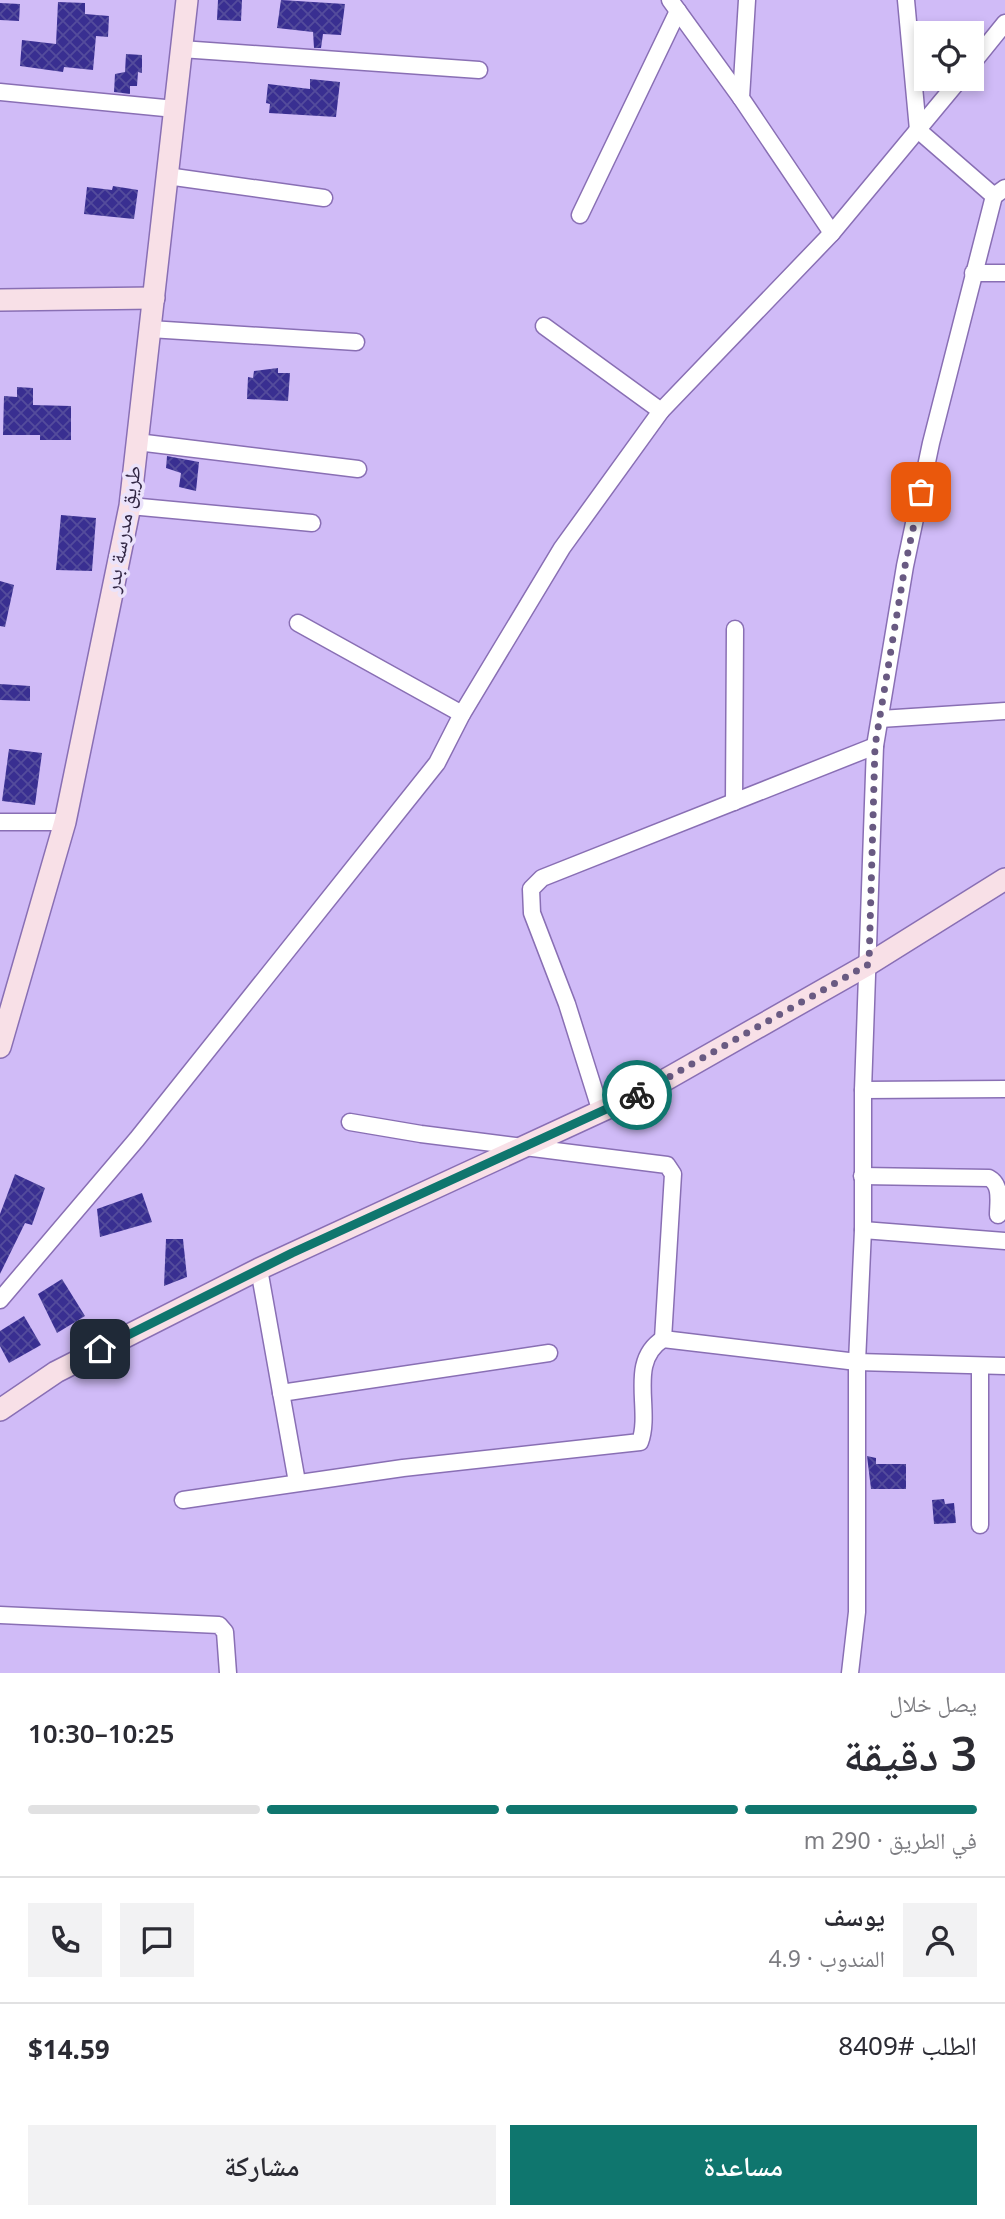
<!DOCTYPE html>
<html lang="ar">
<head>
<meta charset="utf-8">
<style>
  body { margin:0; font-family:"Noto Sans","Noto Naskh Arabic",sans-serif; background:#f2f2f3; color:#2b2b33; direction:rtl; height:100vh; display:flex; flex-direction:column; font-size:26px; white-space:nowrap }
  * { box-sizing:border-box; margin:0 }
  p { font-size:23px; color:#7c7c81 }
  .icon { flex:none; width:38px; height:38px; fill:none; stroke:currentColor; stroke-width:2; stroke-linecap:round; stroke-linejoin:round }
  .map { position:relative; height:1673px; overflow:hidden; direction:ltr }
  .panel { display:flex; flex-direction:column; background:#fff; flex:1 }
  .panel>* { flex:none }
  .buttons { position:absolute; left:914px; top:21px; display:grid; gap:14px }
  .buttons a { display:grid; place-items:center; width:70px; height:70px; border-radius:0px; background:#fff; box-shadow:0 4px 10px #0003; font-size:35px }
  .pin { position:absolute; display:grid; place-items:center; width:60px; height:60px; color:#fff; margin:-30px; border-radius:14px; box-shadow:0 4px 10px #0006 }
  .courier { position:absolute; display:grid; place-items:center; width:70px; height:70px; margin:-35px; border:5px solid #0f766e; border-radius:50%; background:#fff; color:#222; box-shadow:0 2px 9px #0007 }
  .summary em { font-style:normal; font-weight:600 }
  .summary div { display:flex; flex-direction:column-reverse }
  .summary { display:flex; align-items:center; justify-content:space-between; height:119px; padding:0 28px }
  h1 { font-size:46px; font-weight:600; line-height:52px }
  .bar { display:grid; grid-template-columns:repeat(4,1fr); gap:10px 7px; align-content:center; height:84px; padding:0 28px }
  .bar i { height:9px; border-radius:5px; background:#e1e1e2 }
  .bar .selected { background:#0f766e }
  .bar p { grid-column:span 4 }
  .line { display:flex; align-items:center; gap:18px; padding:0 28px; border-top:2px solid #e1e1e2 }
  .line div { flex:1 }
  .round { display:grid; place-items:center; flex:none; width:74px; height:74px; border-radius:0px; background:#f2f2f3 }
  .action { display:flex; gap:14px; margin-top:auto; padding:14px 28px }
  .action a { flex:1; height:80px; border-radius:0px; background:#0f766e; color:#fff; font-size:28px; font-weight:600; line-height:80px; text-align:center }
  .action a+a { background:#f2f2f3; color:#2b2b33 }
  .map>svg:first-child { display:block }
  .building { fill:url(#building-cross-hatch) }
  .lines { fill:none; stroke-linecap:round; stroke-linejoin:round }
  .street-casing { stroke:#896fb4; stroke-width:19 }
  .secondary-casing { stroke:#896fb4; stroke-width:24 }
  .street { stroke:#fff; stroke-width:16 }
  .secondary { stroke:#f8e0e7; stroke-width:21 }
  .done { stroke:#695a82; stroke-width:7; stroke-dasharray:0 12.6 }
  .route { stroke:#0f766e; stroke-width:9 }
  .labels { text-anchor:middle; stroke-width:7; stroke-linejoin:round; paint-order:stroke }
  .street-label { font-size:21px; fill:#312643; stroke:#ebe3fb }
</style>
</head>
<body>
<div class="map">
<svg width="1005" height="1673" viewBox="0 0 1005 1673">
  <defs>
    <pattern id="building-cross-hatch" width="8" height="8" patternUnits="userSpaceOnUse" patternTransform="scale(1.75)"><rect width="8" height="8" fill="#392f91"/><path d="M0 0l8 8M0 8l8-8" fill="none" stroke="#544c9c"/></pattern>
  </defs>
  <rect width="100%" height="100%" fill="#d0bbf7"/>
  <g class="building">
    <polygon points="218,0 242,0 241,21 217,20"/>
    <polygon points="281,0 345,4 341,35 323,34 321,48 314,48 313,32 277,28"/>
    <polygon points="58,2 85,3 85,14 109,16 108,37 96,36 93,70 64,67 63,72 20,66 22,40 56,44"/>
    <polygon points="0,3 20,4 19,21 0,20"/>
    <polygon points="126,54 142,55 142,73 138,72 137,86 130,86 130,94 114,92 115,74 125,72"/>
    <polygon points="310,79 340,82 336,117 269,113 270,104 266,103 268,84 310,89"/>
    <polygon points="113,186 138,190 134,219 84,214 87,187 112,190"/>
    <polygon points="278,368 278,373 290,373 288,401 247,399 248,377 253,378 254,371"/>
    <polygon points="17,387 33,388 33,405 71,406 71,440 40,440 40,435 3,435 4,396 17,397"/>
    <polygon points="167,456 199,462 196,491 179,487 181,473 166,468"/>
    <polygon points="61,515 96,518 92,571 56,570"/>
    <polygon points="0,581 14,585 5,627 0,626"/>
    <polygon points="0,684 30,686 30,701 0,700"/>
    <polygon points="9,749 42,753 35,805 2,801"/>
    <polygon points="15,1174 45,1188 32,1225 25,1223 0,1274 0,1214"/>
    <polygon points="142,1193 152,1222 100,1237 97,1209"/>
    <polygon points="166,1239 183,1239 187,1277 164,1286"/>
    <polygon points="62,1279 85,1316 57,1333 38,1294"/>
    <polygon points="24,1316 41,1345 9,1363 0,1346 0,1331"/>
    <polygon points="867,1456 876,1458 876,1464 906,1464 906,1489 871,1489"/>
    <polygon points="944,1499 945,1504 954,1503 956,1523 934,1524 932,1500"/>
  </g>
  <g class="lines">
    <g class="street-casing">
      <g id="street">
        <polyline points="670,0 741,98"/>
        <polyline points="747,0 741,98 832,233"/>
        <polyline points="906,0 918,130 994,196 1005,188"/>
        <polyline points="181,49 479,70"/>
        <polyline points="971,65 1005,23"/>
        <polyline points="0,92 175,109"/>
        <polyline points="167,176 324,198"/>
        <polyline points="580,215 678,11"/>
        <polyline points="973,273 1005,273"/>
        <polyline points="544,326 661,411"/>
        <polyline points="150,329 356,342"/>
        <polyline points="137,442 358,469"/>
        <polyline points="130,506 312,523"/>
        <polyline points="298,623 462,714"/>
        <polyline points="880,719 1005,711"/>
        <polyline points="734,802 735,629"/>
        <polyline points="0,822 65,822"/>
        <polyline points="863,1090 1005,1089"/>
        <polyline points="601,1112 567,1004 532,913 531,889 542,878 875,746"/>
        <polyline points="350,1122 421,1134 667,1165 673,1174 663,1339"/>
        <path d="M862 1176 989 1178C1002 1185 998 1202 998 1215"/>
        <polyline points="863,1230 1005,1241"/>
        <polyline points="259,1269 297,1482"/>
        <polyline points="0,1300 137,1139 437,763 462,714 562,548 661,411 832,233 960,79"/>
        <polyline points="281,1393 549,1353"/>
        <path d="M183 1500 403 1468 640 1442C652 1409 627 1362 663 1339L857 1362 1005 1366"/>
        <polyline points="980,1525 980,1366"/>
        <polyline points="0,1615 219,1625 225,1632 228,1673"/>
        <polyline points="850,1673 857,1612 857,1362 863,1230 863,1090 875,746 905,566 931,443 994,196"/>
      </g>
    </g>
    <g class="secondary-casing">
      <g id="secondary">
        <polyline points="0,300 154,298"/>
        <polyline points="0,1047 65,822 130,506 187,0"/>
        <polyline points="0,1410 56,1372 259,1269 651,1088 869,964 1005,879"/>
      </g>
    </g>
    <use href="#street" class="street"/>
    <use href="#secondary" class="secondary"/>
  </g>
  <g class="lines">
    <polyline class="done" points="637,1095 869,964 875,746 905,566 921,492"/>
    <polyline class="route" points="100,1349 292,1253 637,1095"/>
  </g>
  <g class="labels">
    <g class="street-label">
      <text transform="translate(123 529) rotate(-80)" y="7">طريق مدرسة بدر</text>
    </g>
  </g>
</svg>
<div class="buttons">
<a><svg class="icon" aria-label="locate" viewBox="0 0 24 24"><circle cx="12" cy="12" r="6"/><path d="M12 2v4M12 18v4M2 12h4M18 12h4"/></svg></a>
</div>
<div class="pin" style="left:921px;top:492px;background:#ea580c"><svg class="icon" aria-label="bag" viewBox="0 0 24 24"><path d="M5 8h14l-1 12H6zM9 8a3 3 0 0 1 6 0"/></svg></div>
<div class="pin" style="left:100px;top:1349px;background:#1f2937"><svg class="icon" aria-label="home" viewBox="0 0 24 24"><path d="M3 11l9-7 9 7M6 9v11h12V9"/></svg></div>
<div class="courier" style="left:637px;top:1095px"><svg class="icon" aria-label="bike" viewBox="0 0 24 24"><circle cx="6" cy="16" r="4"/><circle cx="18" cy="16" r="4"/><path d="M6 16l4-8h5l3 8M10 8l3 8H6M13 5h3"/></svg></div>
</div>
<section class="panel">
<div class="summary"><div><h1>3 دقيقة</h1><p>يصل خلال</p></div><em>10:25–10:30</em></div>
<div class="bar"><i class="selected"></i><i class="selected"></i><i class="selected"></i><i></i><p>في الطريق · 290 m</p></div>
<div class="line" style="height:126px"><a class="round"><svg class="icon" aria-label="person" viewBox="0 0 24 24"><circle cx="12" cy="8" r="4"/><path d="M4 21q1-7 8-7t8 7"/></svg></a><div><b>يوسف</b><p>المندوب · 4.9</p></div><a class="round"><svg class="icon" aria-label="chat" viewBox="0 0 24 24"><path d="M4 5h16v11H9l-5 4z"/></svg></a><a class="round"><svg class="icon" aria-label="phone" viewBox="0 0 24 24"><path d="M5 4h4l2 5-3 2q2 4 5 5l2-3 5 2v4C11 20 4 13 5 4z"/></svg></a></div>
<div class="line" style="height:91px"><div>الطلب #8409</div><b>$14.59</b></div>
<div class="action"><a>مساعدة</a><a>مشاركة</a></div>
</section>
</body>
</html>
